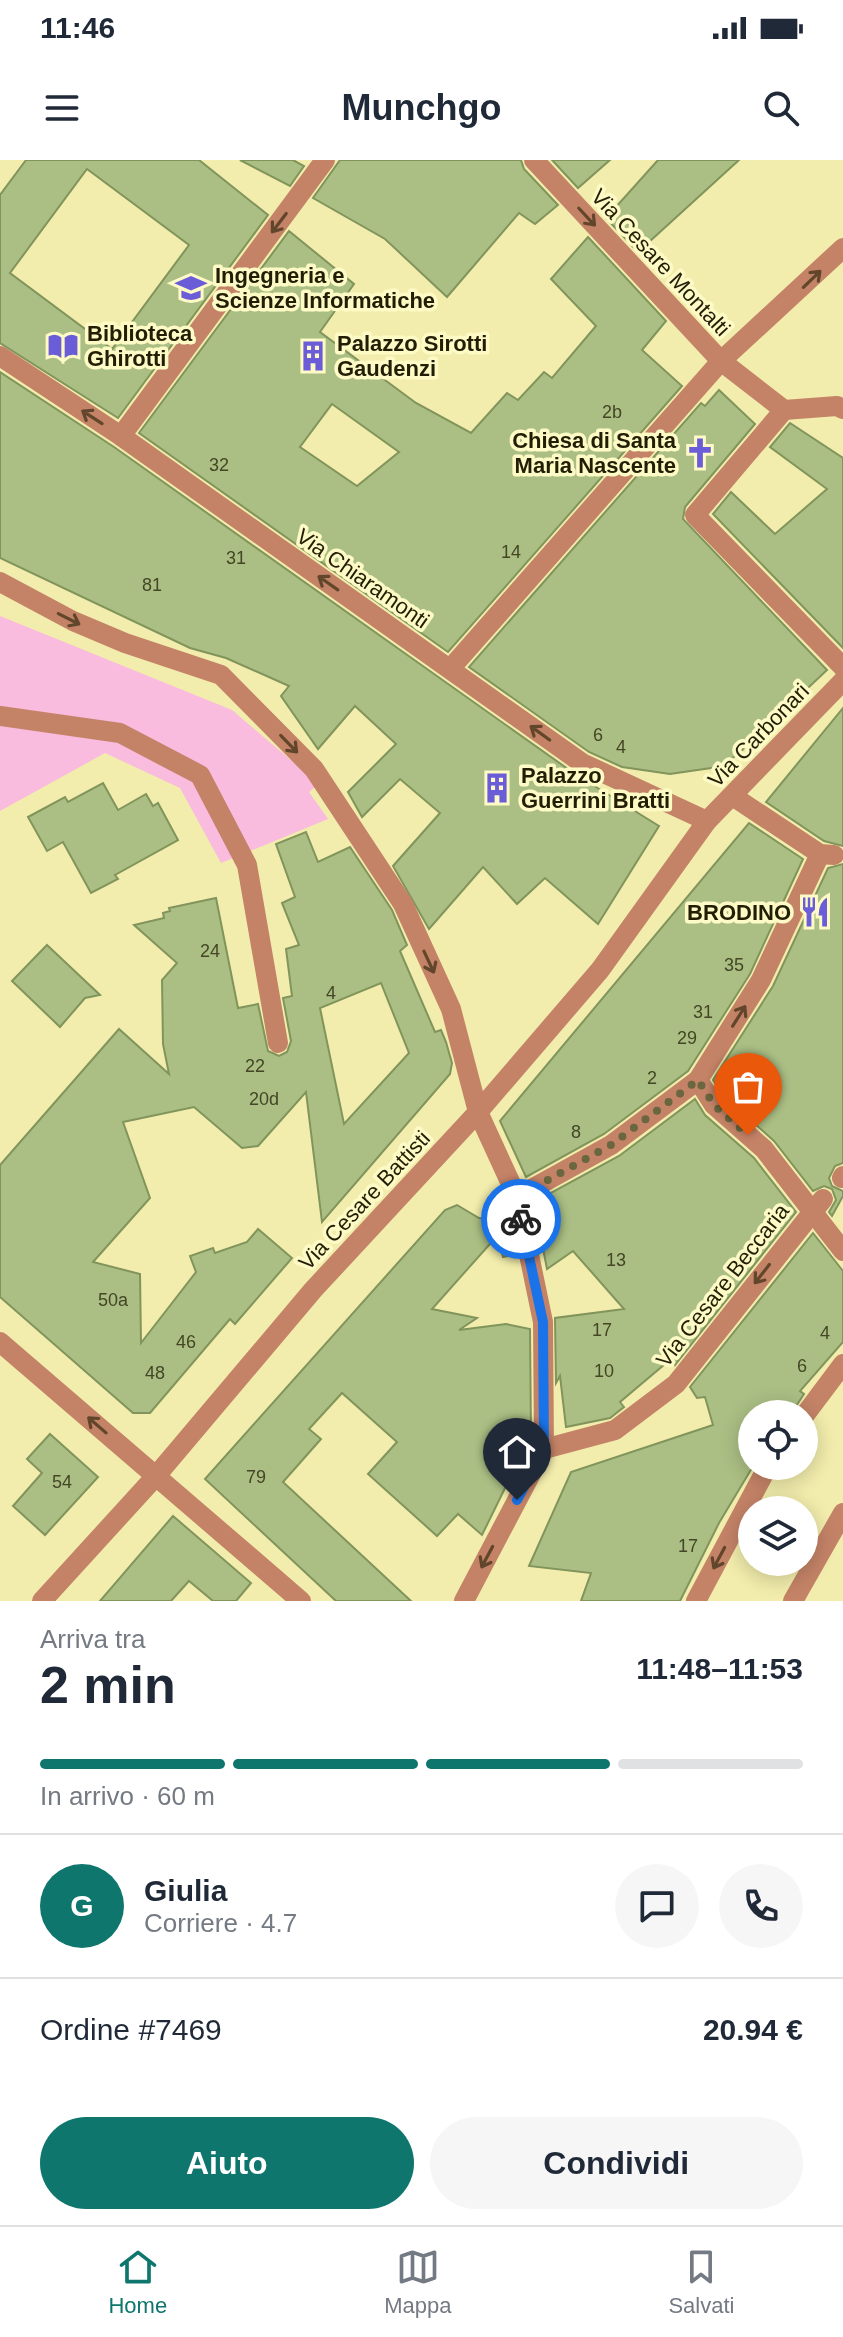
<!DOCTYPE html>
<html lang="it">
<head>
<meta charset="utf-8">
<style>
  body { margin:0; font-family:Arial,sans-serif; background:#f6f6f7; color:#1f2937; height:100vh; display:flex; flex-direction:column; font-size:30px; white-space:nowrap }
  * { box-sizing:border-box; margin:0 }
  p { font-size:26px; color:#747a83 }
  .icon { flex:none; width:44px; height:44px; fill:none; stroke:currentColor; stroke-width:2; stroke-linecap:round; stroke-linejoin:round }
  .map { position:relative; height:1441px; overflow:hidden }
  .drawer { display:flex; flex-direction:column; background:#fff; flex:1 }
  .drawer>* { flex:none }
  .tools { position:absolute; left:738px; top:1240px; display:grid; gap:16px }
  .tools a { display:grid; place-items:center; width:80px; height:80px; border-radius:50%; background:#fff; box-shadow:0 4px 20px #0003; font-size:40px }
  .pin { position:absolute; display:grid; place-items:center; width:68px; height:68px; color:#fff; margin:-82px -34px; border-radius:50% 50% 50% 0; rotate:-45deg; box-shadow:0 0 8px #0007 }
  .pin .icon { rotate:45deg }
  .courier { position:absolute; display:grid; place-items:center; width:80px; height:80px; margin:-40px; border:6px solid #1a73e8; border-radius:50%; background:#fff; color:#222; box-shadow:0 2px 10px #0007 }
  .overview em { font-style:normal; font-weight:700 }
  .overview div { display:flex; flex-direction:column-reverse }
  .overview { display:flex; align-items:center; justify-content:space-between; height:136px; padding:0 40px }
  h1 { font-size:52px; font-weight:700; line-height:60px }
  .bar { display:grid; grid-template-columns:repeat(4,1fr); gap:12px 8px; align-content:center; height:96px; padding:0 40px }
  .bar i { height:10px; border-radius:6px; background:#e0e1e3 }
  .bar .active { background:#0f766e }
  .bar p { grid-column:span 4 }
  .line { display:flex; align-items:center; gap:20px; padding:0 40px; border-top:2px solid #e0e1e3 }
  .line div { flex:1 }
  .round { display:grid; place-items:center; flex:none; width:84px; height:84px; border-radius:42px; background:#f6f6f7 }
  .action { display:flex; gap:16px; margin-top:auto; padding:16px 40px }
  .action a { flex:1; height:92px; border-radius:48px; background:#0f766e; color:#fff; font-size:32px; font-weight:700; line-height:92px; text-align:center }
  .action a+a { background:#f6f6f7; color:#1f2937 }
  .status { display:flex; justify-content:space-between; align-items:center; height:56px; padding:0 40px; background:#fff; direction:ltr }
  .status svg { height:22px; fill:currentColor }
  header { display:flex; justify-content:space-between; align-items:center; height:104px; padding:0 40px; background:#fff; font-size:36px; font-weight:700 }
  .tabs { display:flex; justify-content:space-around; align-items:center; height:112px; border-top:2px solid #e0e1e3; background:#fff; font-size:22px; color:#747a83 }
  .tabs a { display:grid; justify-items:center; gap:4px }
  .tabs .active { color:#0f766e }
  .map>svg:first-child { display:block }
  .green { fill:#f9bbde }
  .building { fill:#abbf84; stroke:#81945b; stroke-width:2; fill-rule:evenodd }
  .lines { fill:none; stroke-linecap:round; stroke-linejoin:round }
  .minor { stroke:#c48367; stroke-width:20 }
  .oneway { stroke:#62462c }
  .done { stroke:#6a663f; stroke-width:8; stroke-dasharray:0 14.4 }
  .route { stroke:#1a73e8; stroke-width:10 }
  .labels { text-anchor:middle; stroke-width:7; stroke-linejoin:round; paint-order:stroke }
  .number-label { font-size:18px; fill:#444625 }
  .street-label { font-size:22px; fill:#211e05; stroke:#fdfac6 }
  .poi-label { font-size:22px; font-weight:bold; fill:#211e05; stroke:#fdfac6; text-anchor:start }
</style>
</head>
<body>
<div class="status"><b>11:46</b><svg viewBox="0 0 49 12"><path d="M0 12V9h3v3zM5 12V6h3v6zM10 12V3h3v9zM15 12V0h3v12zM26 1h20v11H26zM47 4h2v5h-2z"/></svg></div>
<header><svg class="icon" aria-label="menu" viewBox="0 0 24 24"><path d="M4 6h16M4 12h16M4 18h16"/></svg>Munchgo<svg class="icon" aria-label="search" viewBox="0 0 24 24"><circle cx="10" cy="10" r="6"/><path d="M15 15l6 6"/></svg></header>
<div class="map">
<svg width="843" height="1441" viewBox="0 0 843 1441">
  <rect width="100%" height="100%" fill="#f2edac"/>
  <polygon class="green" points="0,456 232,550 305,612 315,627 309,632 328,659 221,703 180,628 105,593 0,651"/>
  <g class="building">
    <path d="M26 0H199L268 55 118 258 0 183V35ZM87 9 189 85 112 189 10 113Z"/>
    <polygon points="240,0 293,0 304,6 290,26"/>
    <polygon points="340,0 521,0 524,9 558,45 535,64 519,53 447,137 385,79 313,38"/>
    <polygon points="552,0 610,0 578,28"/>
    <polygon points="658,0 739,0 638,92 606,58"/>
    <path d="M289 71 354 124 320 172 416 243 471 273 507 233 518 240 544 212 552 218 596 166 551 119 588 77 666 161 642 190 682 226 448 492 139 273ZM332 244 399 292 357 326 300 287Z"/>
    <polygon points="0,212 114,287 575,614 659,666 598,764 545,718 517,744 483,707 429,769 393,706 440,653 400,619 362,657 348,632 396,584 355,546 318,589 281,536 289,526 226,498 190,488 0,398"/>
    <polygon points="719,230 755,264 685,347 683,359 827,510 737,595 718,607 670,614 622,607 589,592 469,507 701,243 705,246"/>
    <polygon points="790,263 843,298 843,488 713,354 731,332 775,374 827,329 770,287"/>
    <polygon points="843,548 843,686 824,681 766,642"/>
    <polygon points="103,623 118,650 146,634 153,646 158,643 178,680 115,715 118,719 91,733 63,682 47,691 28,657 65,637 68,642"/>
    <polygon points="749,663 803,699 750,814 688,911 604,974 526,1017 500,961"/>
    <path d="M306 672 318 702 350 687 392 750 407 785 400 791 435 872 441 870 446 882 452 903 450 914 322 1062 306 932 258 986 242 988 194 947 123 962 150 1038 93 1102 140 1114 141 1183 196 1112 190 1096 213 1088 215 1093 247 1082 258 1069 292 1098 235 1164 230 1159 150 1253H133L0 1137V1005L119 869 169 914 163 884 162 820 177 803 134 765 164 758 163 753 170 751 169 748 216 738 238 848 258 844 268 891 279 896 287 892 291 881 283 838 292 836 286 789 299 785 282 743 295 737 276 684ZM381 823 409 893 344 964 320 848Z"/>
    <polygon points="843,704 843,1003 835,1006 829,1018 832,1026 843,1031 843,1036 832,1056 829,1052 836,1040 832,1029 824,1026 813,1031 774,981 724,936 713,920 773,826 828,708"/>
    <polygon points="47,785 100,835 85,838 60,867 12,821"/>
    <polygon points="695,939 705,955 754,998 796,1052 675,1205 671,1199 620,1242 624,1247 610,1258 566,1267 560,1216 556,1223 555,1158 624,1149 573,1091 547,1109 534,1042 619,996"/>
    <polygon points="457,1045 479,1058 509,1062 516,1094 503,1097 497,1076 432,1149 477,1158 459,1170 506,1164 530,1169 531,1275 482,1375 458,1354 437,1376 368,1314 397,1282 342,1233 309,1269 321,1279 283,1322 411,1441 336,1441 205,1319 445,1050"/>
    <polygon points="813,1073 843,1111 843,1182 800,1231 804,1234 791,1254 752,1254 752,1308 719,1363 680,1441 581,1441 591,1413 529,1406 571,1312 713,1265 705,1237 697,1238 690,1227"/>
    <polygon points="50,1274 98,1317 45,1375 13,1346 42,1313 27,1299"/>
    <polygon points="173,1356 251,1423 236,1441 213,1441 189,1421 171,1441 100,1441"/>
  </g>
  <g class="lines">
    <g class="minor">
      <polyline points="534,0 721,201 784,250 837,246 843,249"/>
      <polyline points="0,196 121,276 582,603 707,661"/>
      <polyline points="784,250 695,355 843,507"/>
      <polyline points="121,276 325,0"/>
      <polyline points="0,422 73,461 125,483 221,515 314,609 403,744 451,849 478,952 517,1037 543,1162 544,1289 464,1441"/>
      <polyline points="450,509 721,201 843,88"/>
      <polyline points="0,556 120,573 200,615 247,705 278,883"/>
      <polyline points="734,637 820,694 834,695"/>
      <polyline points="820,694 761,820 698,920 714,945 764,989 843,1091"/>
      <polyline points="842,1018 843,1016"/>
      <polyline points="517,1037 611,985 698,920"/>
      <polyline points="0,1182 301,1441"/>
      <polyline points="804,1256 843,1204"/>
      <polyline points="544,1289 615,1270 676,1224 823,1039"/>
      <polyline points="42,1441 156,1316 313,1130 478,952 600,810 707,661 843,521"/>
      <polyline points="696,1441 768,1306"/>
      <polyline points="793,1441 843,1353"/>
    </g>
  </g>
  <defs><path id="oneway-shaft" d="M-6 0H5M1.5-3L5.5 0L1.5 3" fill="none" stroke-width="1.6" stroke-linecap="round" stroke-linejoin="round" transform="scale(2)"/></defs>
  <g class="oneway">
    <use href="#oneway-shaft" transform="translate(587 57) rotate(47)"/>
    <use href="#oneway-shaft" transform="translate(279 63) rotate(127)"/>
    <use href="#oneway-shaft" transform="translate(812 119) rotate(-44)"/>
    <use href="#oneway-shaft" transform="translate(92 257) rotate(-147)"/>
    <use href="#oneway-shaft" transform="translate(328 423) rotate(-145)"/>
    <use href="#oneway-shaft" transform="translate(69 459) rotate(27)"/>
    <use href="#oneway-shaft" transform="translate(540 573) rotate(-144)"/>
    <use href="#oneway-shaft" transform="translate(289 584) rotate(46)"/>
    <use href="#oneway-shaft" transform="translate(429 802) rotate(65)"/>
    <use href="#oneway-shaft" transform="translate(739 856) rotate(-58)"/>
    <use href="#oneway-shaft" transform="translate(762 1114) rotate(128)"/>
    <use href="#oneway-shaft" transform="translate(97 1265) rotate(-139)"/>
    <use href="#oneway-shaft" transform="translate(487 1397) rotate(118)"/>
    <use href="#oneway-shaft" transform="translate(719 1398) rotate(118)"/>
  </g>
  <g class="lines">
    <polyline class="done" points="521,1059 517,1037 611,985 698,920 714,945 748,975"/>
    <polyline class="route" points="517,1340 544,1289 543,1162 521,1059"/>
  </g>
  <defs>
    <g id="university-bare" transform="scale(2.4)"><path d="M0-5L7-2L0 1L-7-2ZM-4 1L0 2.5L4 1V4Q0 6-4 4Z" fill="#6a5dd7" stroke="#fdfac6" stroke-width="2.5" paint-order="stroke"/></g>
    <g id="library-bare" transform="scale(2.4)"><path d="M-6-4Q-3-5.5-.7-3.5V5Q-3 3-6 4ZM6-4Q3-5.5 .7-3.5V5Q3 3 6 4Z" fill="#6a5dd7" stroke="#fdfac6" stroke-width="2.5" paint-order="stroke"/></g>
    <g id="building-bare" transform="scale(2.4)"><path d="M-4-6H4V6H1V3H-1V6H-4ZM-2.5-4.3h1.7v1.8h-1.7ZM.8-4.3h1.7v1.8H.8ZM-2.5-1h1.7V.8h-1.7ZM.8-1h1.7V.8H.8Z" fill="#6a5dd7" stroke="#fdfac6" stroke-width="2.5" paint-order="stroke"/></g>
    <g id="church-bare" transform="scale(2.4)"><path d="M-1.2-6h2.4v3.5h3.3v2.4h-3.3V6h-2.4V-.1h-3.3v-2.4h3.3Z" fill="#6a5dd7" stroke="#fdfac6" stroke-width="2.5" paint-order="stroke"/></g>
    <g id="restaurant-bare" transform="scale(2.4)"><path d="M-5-6h1v4h1v-4h1v4h1v-4h1v5L-1.5 .5V6h-2V.5L-5-1ZM5-6V6H3V1.5H1.5Q1.5-4 5-6Z" fill="#6a5dd7" stroke="#fdfac6" stroke-width="2.5" paint-order="stroke"/></g>
  </defs>
  <g fill-rule="evenodd">
    <use href="#university-bare" x="191" y="128"/>
    <use href="#library-bare" x="63" y="186"/>
    <use href="#building-bare" x="313" y="196"/>
    <use href="#church-bare" x="700" y="293"/>
    <use href="#building-bare" x="497" y="628"/>
    <use href="#restaurant-bare" x="815" y="752"/>
  </g>
  <g class="labels">
    <g class="number-label">
      <text x="612" y="258">2b</text>
      <text x="219" y="311">32</text>
      <text x="511" y="398">14</text>
      <text x="236" y="404">31</text>
      <text x="152" y="431">81</text>
      <text x="598" y="581">6</text>
      <text x="621" y="593">4</text>
      <text x="210" y="797">24</text>
      <text x="734" y="811">35</text>
      <text x="331" y="839">4</text>
      <text x="703" y="858">31</text>
      <text x="687" y="884">29</text>
      <text x="255" y="912">22</text>
      <text x="652" y="924">2</text>
      <text x="264" y="945">20d</text>
      <text x="576" y="978">8</text>
      <text x="616" y="1106">13</text>
      <text x="113" y="1146">50a</text>
      <text x="602" y="1176">17</text>
      <text x="825" y="1179">4</text>
      <text x="186" y="1188">46</text>
      <text x="802" y="1212">6</text>
      <text x="604" y="1217">10</text>
      <text x="155" y="1219">48</text>
      <text x="256" y="1323">79</text>
      <text x="62" y="1328">54</text>
      <text x="688" y="1392">17</text>
    </g>
    <g class="street-label">
      <text transform="translate(661 102) rotate(47)" y="8">Via Cesare Montalti</text>
      <text transform="translate(363 418) rotate(35)" y="8">Via Chiaramonti</text>
      <text transform="translate(758 575) rotate(-46)" y="8">Via Carbonari</text>
      <text transform="translate(364 1040) rotate(-47)" y="8">Via Cesare Battisti</text>
      <text transform="translate(722 1125) rotate(-52)" y="8">Via Cesare Beccaria</text>
    </g>
    <g class="poi-label">
      <text x="215" y="123">Ingegneria e<tspan x="215" dy="25">Scienze Informatiche</tspan></text>
      <text x="87" y="181">Biblioteca<tspan x="87" dy="25">Ghirotti</tspan></text>
      <text x="337" y="191">Palazzo Sirotti<tspan x="337" dy="25">Gaudenzi</tspan></text>
      <text x="676" y="288" text-anchor="end">Chiesa di Santa<tspan x="676" dy="25">Maria Nascente</tspan></text>
      <text x="521" y="623">Palazzo<tspan x="521" dy="25">Guerrini Bratti</tspan></text>
      <text x="791" y="760" text-anchor="end">BRODINO</text>
    </g>
  </g>
</svg>
<div class="tools">
<a><svg class="icon" aria-label="locate" viewBox="0 0 24 24"><circle cx="12" cy="12" r="6"/><path d="M12 2v4M12 18v4M2 12h4M18 12h4"/></svg></a>
<a><svg class="icon" aria-label="layers" viewBox="0 0 24 24"><path d="M12 4l9 5-9 5-9-5zM3 14l9 5 9-5"/></svg></a>
</div>
<div class="pin" style="left:748px;top:975px;background:#ea580c"><svg class="icon" aria-label="bag" viewBox="0 0 24 24"><path d="M5 8h14l-1 12H6zM9 8a3 3 0 0 1 6 0"/></svg></div>
<div class="pin" style="left:517px;top:1340px;background:#1f2937"><svg class="icon" aria-label="home" viewBox="0 0 24 24"><path d="M3 11l9-7 9 7M6 9v11h12V9"/></svg></div>
<div class="courier" style="left:521px;top:1059px"><svg class="icon" aria-label="bike" viewBox="0 0 24 24"><circle cx="6" cy="16" r="4"/><circle cx="18" cy="16" r="4"/><path d="M6 16l4-8h5l3 8M10 8l3 8H6M13 5h3"/></svg></div>
</div>
<section class="drawer">
<div class="overview"><div><h1>2 min</h1><p>Arriva tra</p></div><em>11:48–11:53</em></div>
<div class="bar"><i class="active"></i><i class="active"></i><i class="active"></i><i></i><p>In arrivo · 60 m</p></div>
<div class="line" style="height:144px"><b class="round" style="background:#0f766e;color:#fff">G</b><div><b>Giulia</b><p>Corriere · 4.7</p></div><a class="round"><svg class="icon" aria-label="chat" viewBox="0 0 24 24"><path d="M4 5h16v11H9l-5 4z"/></svg></a><a class="round"><svg class="icon" aria-label="phone" viewBox="0 0 24 24"><path d="M5 4h4l2 5-3 2q2 4 5 5l2-3 5 2v4C11 20 4 13 5 4z"/></svg></a></div>
<div class="line" style="height:104px"><div>Ordine #7469</div><b>20.94 €</b></div>
<div class="action"><a>Aiuto</a><a>Condividi</a></div>
</section>
<nav class="tabs">
<a class="active"><svg class="icon" aria-label="home" viewBox="0 0 24 24"><path d="M3 11l9-7 9 7M6 9v11h12V9"/></svg>Home</a>
<a><svg class="icon" aria-label="map" viewBox="0 0 24 24"><path d="M3 6l6-2 6 2 6-2v14l-6 2-6-2-6 2zM9 4v14M15 6v14"/></svg>Mappa</a>
<a><svg class="icon" aria-label="saved" viewBox="0 0 24 24"><path d="M7 4h10v16l-5-4-5 4z"/></svg>Salvati</a>
</nav>
</body>
</html>
